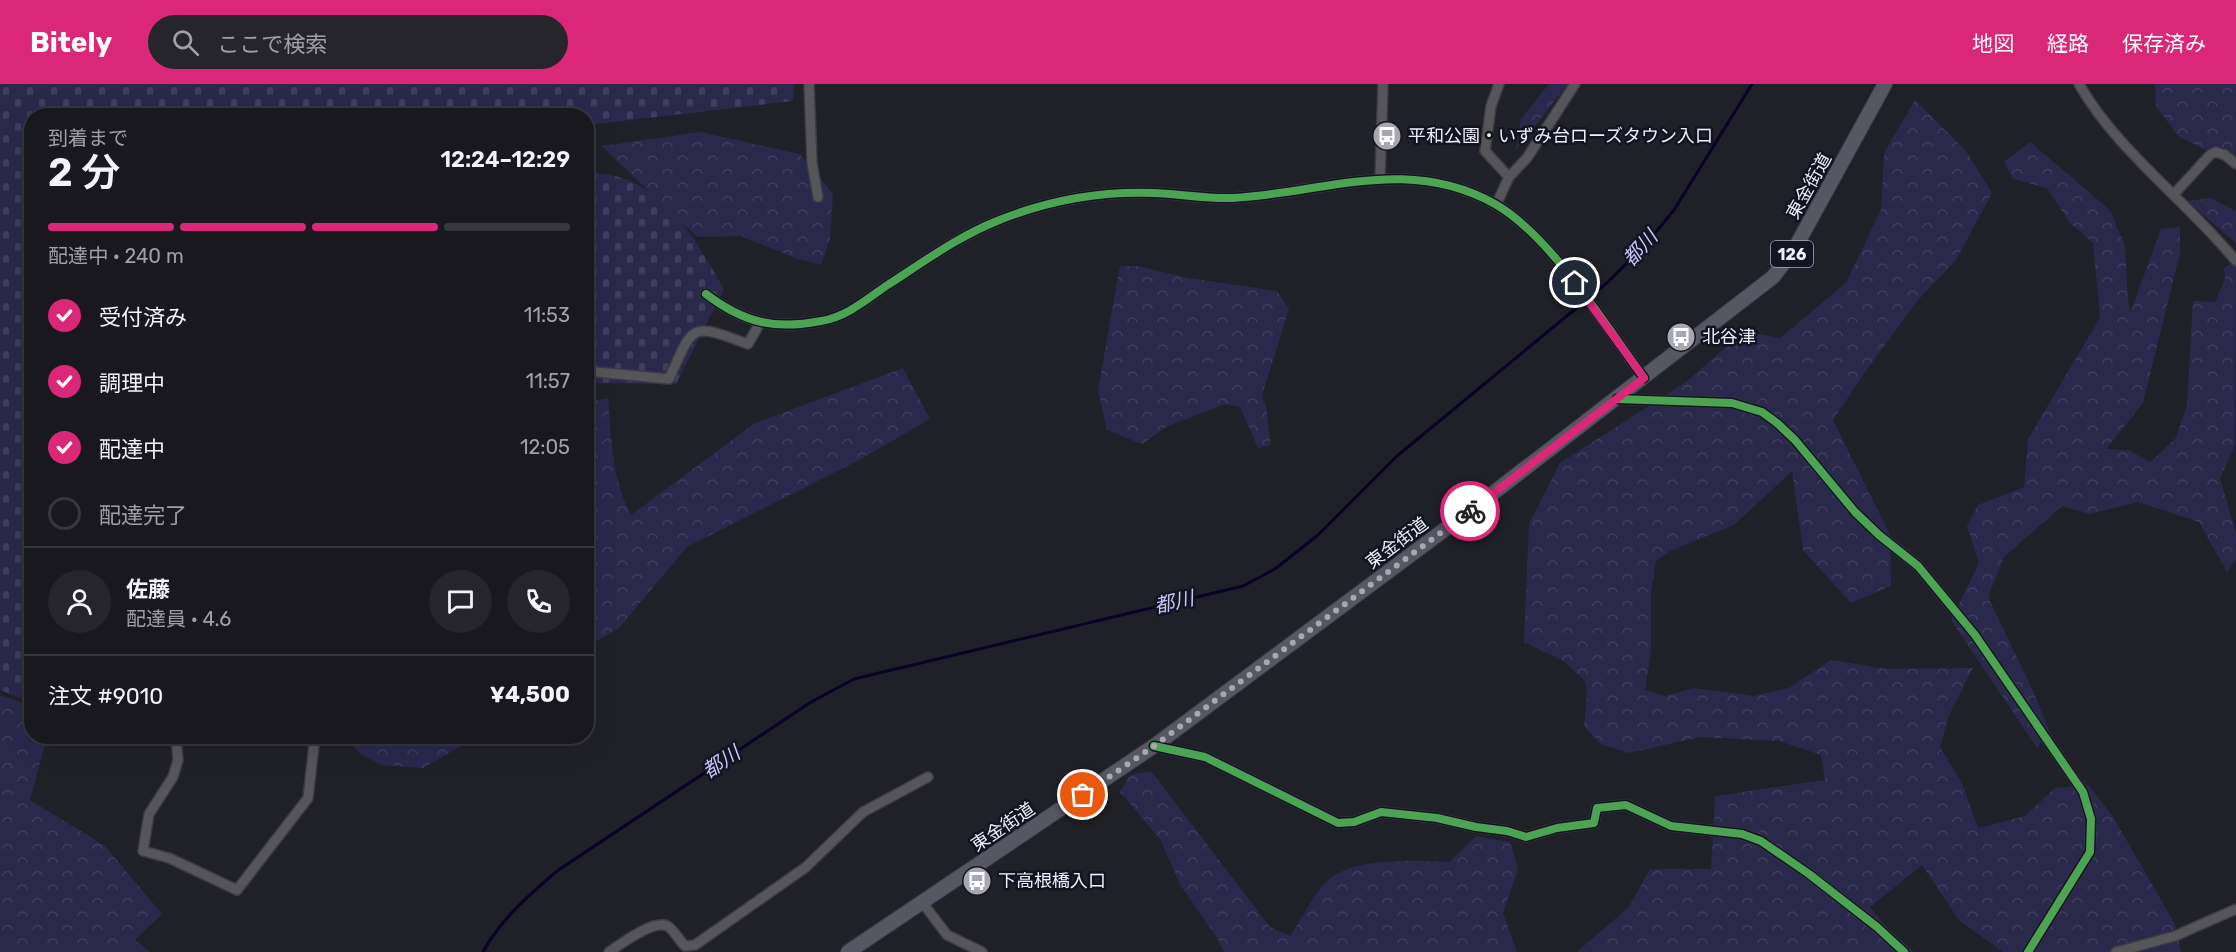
<!DOCTYPE html>
<html lang="ja">
<head>
<meta charset="utf-8">
<style>
  body { margin:0; font-family:Rubik,"Noto Sans JP",sans-serif; background:#25252b; color:#f1f3f6; height:100vh; display:flex; flex-direction:column; font-size:22px; white-space:nowrap }
  * { box-sizing:border-box; margin:0 }
  p { font-size:20px; color:#9fa0a4 }
  .icon { flex:none; width:33px; height:33px; fill:none; stroke:currentColor; stroke-width:2; stroke-linecap:round; stroke-linejoin:round }
  .map { position:relative; flex:1; overflow:hidden }
  .details { position:absolute; left:24px; top:24px; width:570px; height:636px; display:flex; flex-direction:column; background:#18181e; border-radius:24px; box-shadow:0 6px 24px #0002,0 0 0 2px #36373c }
  .details>* { flex:none }
  .pin { position:absolute; display:grid; place-items:center; width:51px; height:51px; color:#fff; margin:-26px; border:3px solid #fff; border-radius:50%; box-shadow:0 2px 6px #0007 }
  .courier { position:absolute; display:grid; place-items:center; width:60px; height:60px; margin:-30px; border:4px solid #db2777; border-radius:50%; background:#fff; color:#222; box-shadow:0 2px 8px #0007 }
  .overview em { font-style:normal; font-weight:600 }
  .overview div { display:flex; flex-direction:column-reverse }
  .overview { display:flex; align-items:center; justify-content:space-between; height:102px; padding:0 24px }
  h1 { font-size:39px; font-weight:600; line-height:45px }
  .bar { display:grid; grid-template-columns:repeat(4,1fr); gap:9px 6px; align-content:center; height:72px; padding:0 24px }
  .bar i { height:8px; border-radius:4px; background:#36373c }
  .bar .on { background:#db2777 }
  .bar p { grid-column:span 4 }
  .line { display:flex; align-items:center; gap:15px; padding:0 24px; border-top:2px solid #36373c }
  .line div { flex:1 }
  .round { display:grid; place-items:center; flex:none; width:63px; height:63px; border-radius:32px; background:#25252b }
  ol { padding:0 24px; list-style:none }
  li { display:flex; align-items:center; gap:18px; height:66px }
  li p { margin-inline-start:auto }
  li .icon { padding:6px; border-radius:50%; background:#db2777; color:#fff; stroke-width:4 }
  li:last-child { color:#9fa0a4 }
  li i { width:33px; height:33px; border:3px solid #36373c; border-radius:50% }
  header { display:flex; align-items:center; gap:36px; box-sizing:border-box; height:84px; padding:0 30px; background:#db2777; color:#fff }
  header strong { font-size:28px }
  nav { display:flex; gap:33px; margin-inline-start:auto; font-size:21px }
  .search { width:420px; height:54px; background:#25252b; display:flex; align-items:center; gap:15px; box-sizing:border-box; padding:0 21px; border-radius:33px; color:#9fa0a4; font-size:22px }
  .map>svg:first-child { display:block }
  .forest { fill:url(#forest-crowns) }
  .cemetery { fill:url(#cemetery-stones) }
  .lines { fill:none; stroke-linecap:round; stroke-linejoin:round }
  .stream { stroke:#090325; stroke-width:3 }
  .minor-casing { stroke:#3b3b42; stroke-width:12 }
  .highway-casing { stroke:#3b3b42; stroke-width:16 }
  .minor { stroke:#55555a; stroke-width:9 }
  .highway { stroke:#575764; stroke-width:14 }
  .cycleway-casing { stroke:#131321; stroke-width:11 }
  .cycleway { stroke:#4ca352; stroke-width:8 }
  .done { stroke:#a6a7b0; stroke-width:6; stroke-dasharray:0 10.8 }
  .route { stroke:#db2777; stroke-width:8 }
  .labels { text-anchor:middle; stroke-width:5; stroke-linejoin:round; paint-order:stroke }
  .shield { fill:#131321; stroke:#acadb8; stroke-width:1.5 }
  .shield-label { font-size:16px; font-weight:bold; fill:#eeeff9 }
  .poi-label { font-size:18px; fill:#eeeff9; stroke:#131321; text-anchor:start }
  .street-label { font-size:18px; fill:#eeeff9; stroke:#131321 }
  .water-label { font-size:20px; font-style:italic; fill:#c4c6f4; stroke:#131321 }
</style>
</head>
<body>
<header>
<strong>Bitely</strong>
<div class="search"><svg class="icon" aria-label="search" viewBox="0 0 24 24"><circle cx="10" cy="10" r="6"/><path d="M15 15l6 6"/></svg>ここで検索</div>
<nav><a>地図</a><a>経路</a><a>保存済み</a></nav>
</header>
<div class="map">
<svg width="2236" height="868" viewBox="0 0 2236 868">
  <defs>
    <pattern id="forest-crowns" width="20" height="18" patternUnits="userSpaceOnUse" patternTransform="scale(1.5)"><rect width="20" height="18" fill="#2a294c"/><path d="M2 6a3 3 0 1 1 6 0M12 15a3 3 0 1 1 6 0" fill="none" stroke="#3f3e5e"/></pattern>
    <pattern id="cemetery-stones" width="16" height="16" patternUnits="userSpaceOnUse" patternTransform="scale(1.5)"><rect width="16" height="16" fill="#2a294c"/><path d="M2 7V4a2 2 0 0 1 4 0v3zM10 15v-3a2 2 0 0 1 4 0v3z" fill="#3f3e5e"/></pattern>
  </defs>
  <rect width="100%" height="100%" fill="#202028"/>
  <g class="forest">
    <polygon points="1549,0 1568,0 1516,66 1521,35"/>
    <polygon points="2155,0 2236,0 2236,82 2178,52 2156,22"/>
    <polygon points="1915,16 1966,67 1992,109 1956,176 1918,216 1867,285 1833,336 1890,451 1891,502 1851,519 1803,466 1792,387 1734,441 1670,467 1656,477 1651,508 1651,567 1645,606 1665,612 1693,604 1754,612 1789,604 1831,576 1887,585 1973,584 1949,631 1940,663 1962,699 1978,744 2025,732 2055,704 2088,701 2112,731 2175,840 2181,868 2003,868 1959,836 1922,781 1870,823 1888,845 1914,868 1577,868 1629,823 1650,785 1711,785 1715,712 1825,696 1821,671 1779,657 1700,653 1629,669 1601,660 1584,642 1587,610 1585,597 1565,578 1524,558 1529,440 1560,379 1686,298 1744,247 1780,254 1846,199 1881,126 1884,69"/>
    <polygon points="700,48 800,70 833,110 830,155 821,181 798,175 741,152 698,153 677,135 602,62"/>
    <polygon points="2030,58 2110,126 2125,162 2128,216 2131,227 2161,145 2180,143 2180,169 2143,319 2106,365 2128,366 2150,378 2176,354 2187,320 2193,217 2215,218 2225,195 2224,184 2236,176 2235,361 2220,394 2236,449 2236,476 2227,488 2199,438 2138,418 2090,430 2062,422 2004,473 1988,513 2033,607 2049,646 2037,664 1951,536 1979,479 1967,442 1978,421 2024,403 2028,355 2100,234 2093,159 2070,139 2047,104 2013,95 2004,78"/>
    <polygon points="2211,114 2236,127 2236,159 2187,117"/>
    <polygon points="1120,182 1138,182 1188,194 1277,207 1289,225 1262,311 1266,323 1271,361 1258,364 1240,323 1225,320 1168,342 1142,360 1107,346 1098,306"/>
    <path d="M903 284 930 335 861 375 687 463 619 544 587 562V318L608 314C611 353 612 396 631 431L755 339Z"/>
    <polygon points="0,611 31,622 32,652 47,653 30,716 105,762 162,830 135,856 150,868 0,868"/>
    <polygon points="346,653 477,653 423,684 382,681 359,669"/>
    <path d="M1151 687 1270 843 1290 852C1301 837 1313 811 1326 798 1352 772 1416 777 1450 778L1476 752 1510 758 1518 785 1503 829 1517 868H1224L1216 852 1181 802 1160 755 1120 708 1130 691Z"/>
  </g>
  <g class="cemetery">
    <polygon points="0,0 794,0 793,17 587,41 586,32 32,32 32,589 20,614 0,606"/>
    <path d="M587 88C597 90 609 90 619 93 671 109 698 161 724 205L676 300 587 299Z"/>
  </g>
  <g class="lines">
    <path class="stream" d="M483 868C501 835 529 811 557 787L811 618 854 595 1243 502 1275 485 1318 451 1397 372 1608 198 1646 160 1674 126 1752 0"/>
    <g class="minor-casing">
      <g id="minor">
        <polyline points="809,0 812,79 818,113"/>
        <polyline points="1499,0 1491,22 1485,67 1509,93"/>
        <path d="M2079 0C2117 67 2187 117 2236 177"/>
        <polyline points="1380,95 1383,0"/>
        <polyline points="2174,110 2210,71 2216,68 2225,71 2236,80"/>
        <polyline points="1496,121 1509,93 1527,74 1575,0"/>
        <path d="M706 210C744 239 775 246 821 237 846 233 866 216 886 202 922 179 957 153 997 137 1046 117 1100 107 1153 109 1180 110 1207 115 1233 114 1325 109 1407 71 1495 120 1551 152 1605 241 1644 294"/>
        <path d="M586 287 669 295C694 240 689 238 748 260L760 239"/>
        <polyline points="1617,315 1732,319 1762,328 1777,339 1795,356 1855,428 1879,451 1918,482 1975,551 2083,708 2091,735 2090,768 2028,868"/>
        <polyline points="176,652 178,676 173,693 149,730 143,767 169,774 237,806 308,714 315,652"/>
        <polyline points="1154,662 1205,673 1338,739 1354,738 1381,728 1437,734 1476,743 1507,747 1526,753 1557,744 1594,739 1597,724 1626,721 1671,742 1742,750 1761,757 1809,790 1877,843 1904,868"/>
        <polyline points="922,818 947,851 982,868"/>
        <path d="M609 868C621 860 656 833 669 843 675 848 679 856 685 862L695 861 806 783 863 728 928 693"/>
        <polyline points="2116,868 2175,852 2236,825"/>
      </g>
    </g>
    <g class="highway-casing">
      <polyline id="highway" points="848,868 1154,662 1479,420 1773,193 1795,164 1885,0"/>
    </g>
    <use href="#minor" class="minor"/>
    <use href="#highway" class="highway"/>
    <g class="cycleway-casing">
      <g id="cycleway">
        <path d="M706 210C744 239 775 246 821 237 846 233 866 216 886 202 922 179 957 153 997 137 1046 117 1100 107 1153 109 1180 110 1207 115 1233 114 1325 109 1407 71 1495 120 1551 152 1605 241 1644 294"/>
        <polyline points="1617,315 1732,319 1762,328 1777,339 1795,356 1855,428 1879,451 1918,482 1975,551 2083,708 2091,735 2090,768 2028,868"/>
        <polyline points="1154,662 1205,673 1338,739 1354,738 1381,728 1437,734 1476,743 1507,747 1526,753 1557,744 1594,739 1597,724 1626,721 1671,742 1742,750 1761,757 1809,790 1877,843 1904,868"/>
      </g>
    </g>
    <use href="#cycleway" class="cycleway"/>
  </g>
  <g class="lines">
    <polyline class="done" points="1083,711 1154,662 1470,427"/>
    <polyline class="route" points="1470,427 1644,294 1575,199"/>
  </g>
  <defs>
    <g id="bus-disc" transform="scale(1.5)"><circle r="9.5" fill="#a6a7b0" stroke="#131321"/><path d="M-5-6H5V4H4V6H2V4H-2V6H-4V4H-5ZM-3.5-4V0h7V-4ZM-3.5 1.2v1.5H-2V1.2ZM2 1.2v1.5H3.5V1.2Z" fill="#fff"/></g>
  </defs>
  <g fill-rule="evenodd">
    <use href="#bus-disc" x="1387" y="52"/>
    <use href="#bus-disc" x="1681" y="253"/>
    <use href="#bus-disc" x="977" y="797"/>
  </g>
  <g class="labels">
    <rect class="shield" x="1771" y="157" width="42" height="26" rx="4.5"/>
    <g class="shield-label">
      <text x="1792" y="176">126</text>
    </g>
    <g class="poi-label">
      <text x="1408" y="58">平和公園・いずみ台ローズタウン入口</text>
      <text x="1702" y="259">北谷津</text>
      <text x="998" y="803">下高根橋入口</text>
    </g>
    <g class="street-label">
      <text transform="translate(1809 102) rotate(-61)" y="6">東金街道</text>
      <text transform="translate(1397 459) rotate(-37)" y="6">東金街道</text>
      <text transform="translate(1003 743) rotate(-34)" y="6">東金街道</text>
    </g>
    <g class="water-label">
      <text transform="translate(1640 164) rotate(-48)" y="7">都川</text>
      <text transform="translate(1174 518) rotate(-13)" y="7">都川</text>
      <text transform="translate(721 678) rotate(-34)" y="7">都川</text>
    </g>
  </g>
</svg>
<div class="pin" style="left:1083px;top:711px;background:#ea580c"><svg class="icon" aria-label="bag" viewBox="0 0 24 24"><path d="M5 8h14l-1 12H6zM9 8a3 3 0 0 1 6 0"/></svg></div>
<div class="pin" style="left:1575px;top:199px;background:#1f2937"><svg class="icon" aria-label="home" viewBox="0 0 24 24"><path d="M3 11l9-7 9 7M6 9v11h12V9"/></svg></div>
<div class="courier" style="left:1470px;top:427px"><svg class="icon" aria-label="bike" viewBox="0 0 24 24"><circle cx="6" cy="16" r="4"/><circle cx="18" cy="16" r="4"/><path d="M6 16l4-8h5l3 8M10 8l3 8H6M13 5h3"/></svg></div>
<section class="details">
<div class="overview"><div><h1>2 分</h1><p>到着まで</p></div><em>12:24–12:29</em></div>
<div class="bar"><i class="on"></i><i class="on"></i><i class="on"></i><i></i><p>配達中 · 240 m</p></div>
<ol>
<li><svg class="icon" aria-label="check" viewBox="0 0 24 24"><path d="M5 12l5 5 9-10"/></svg>受付済み<p>11:53</p></li>
<li><svg class="icon" aria-label="check" viewBox="0 0 24 24"><path d="M5 12l5 5 9-10"/></svg>調理中<p>11:57</p></li>
<li><svg class="icon" aria-label="check" viewBox="0 0 24 24"><path d="M5 12l5 5 9-10"/></svg>配達中<p>12:05</p></li>
<li><i></i>配達完了</li>
</ol>
<div class="line" style="height:108px"><a class="round"><svg class="icon" aria-label="person" viewBox="0 0 24 24"><circle cx="12" cy="8" r="4"/><path d="M4 21q1-7 8-7t8 7"/></svg></a><div><b>佐藤</b><p>配達員 · 4.6</p></div><a class="round"><svg class="icon" aria-label="chat" viewBox="0 0 24 24"><path d="M4 5h16v11H9l-5 4z"/></svg></a><a class="round"><svg class="icon" aria-label="phone" viewBox="0 0 24 24"><path d="M5 4h4l2 5-3 2q2 4 5 5l2-3 5 2v4C11 20 4 13 5 4z"/></svg></a></div>
<div class="line" style="height:78px"><div>注文 #9010</div><b>¥4,500</b></div>
</section>
</div>
</body>
</html>
